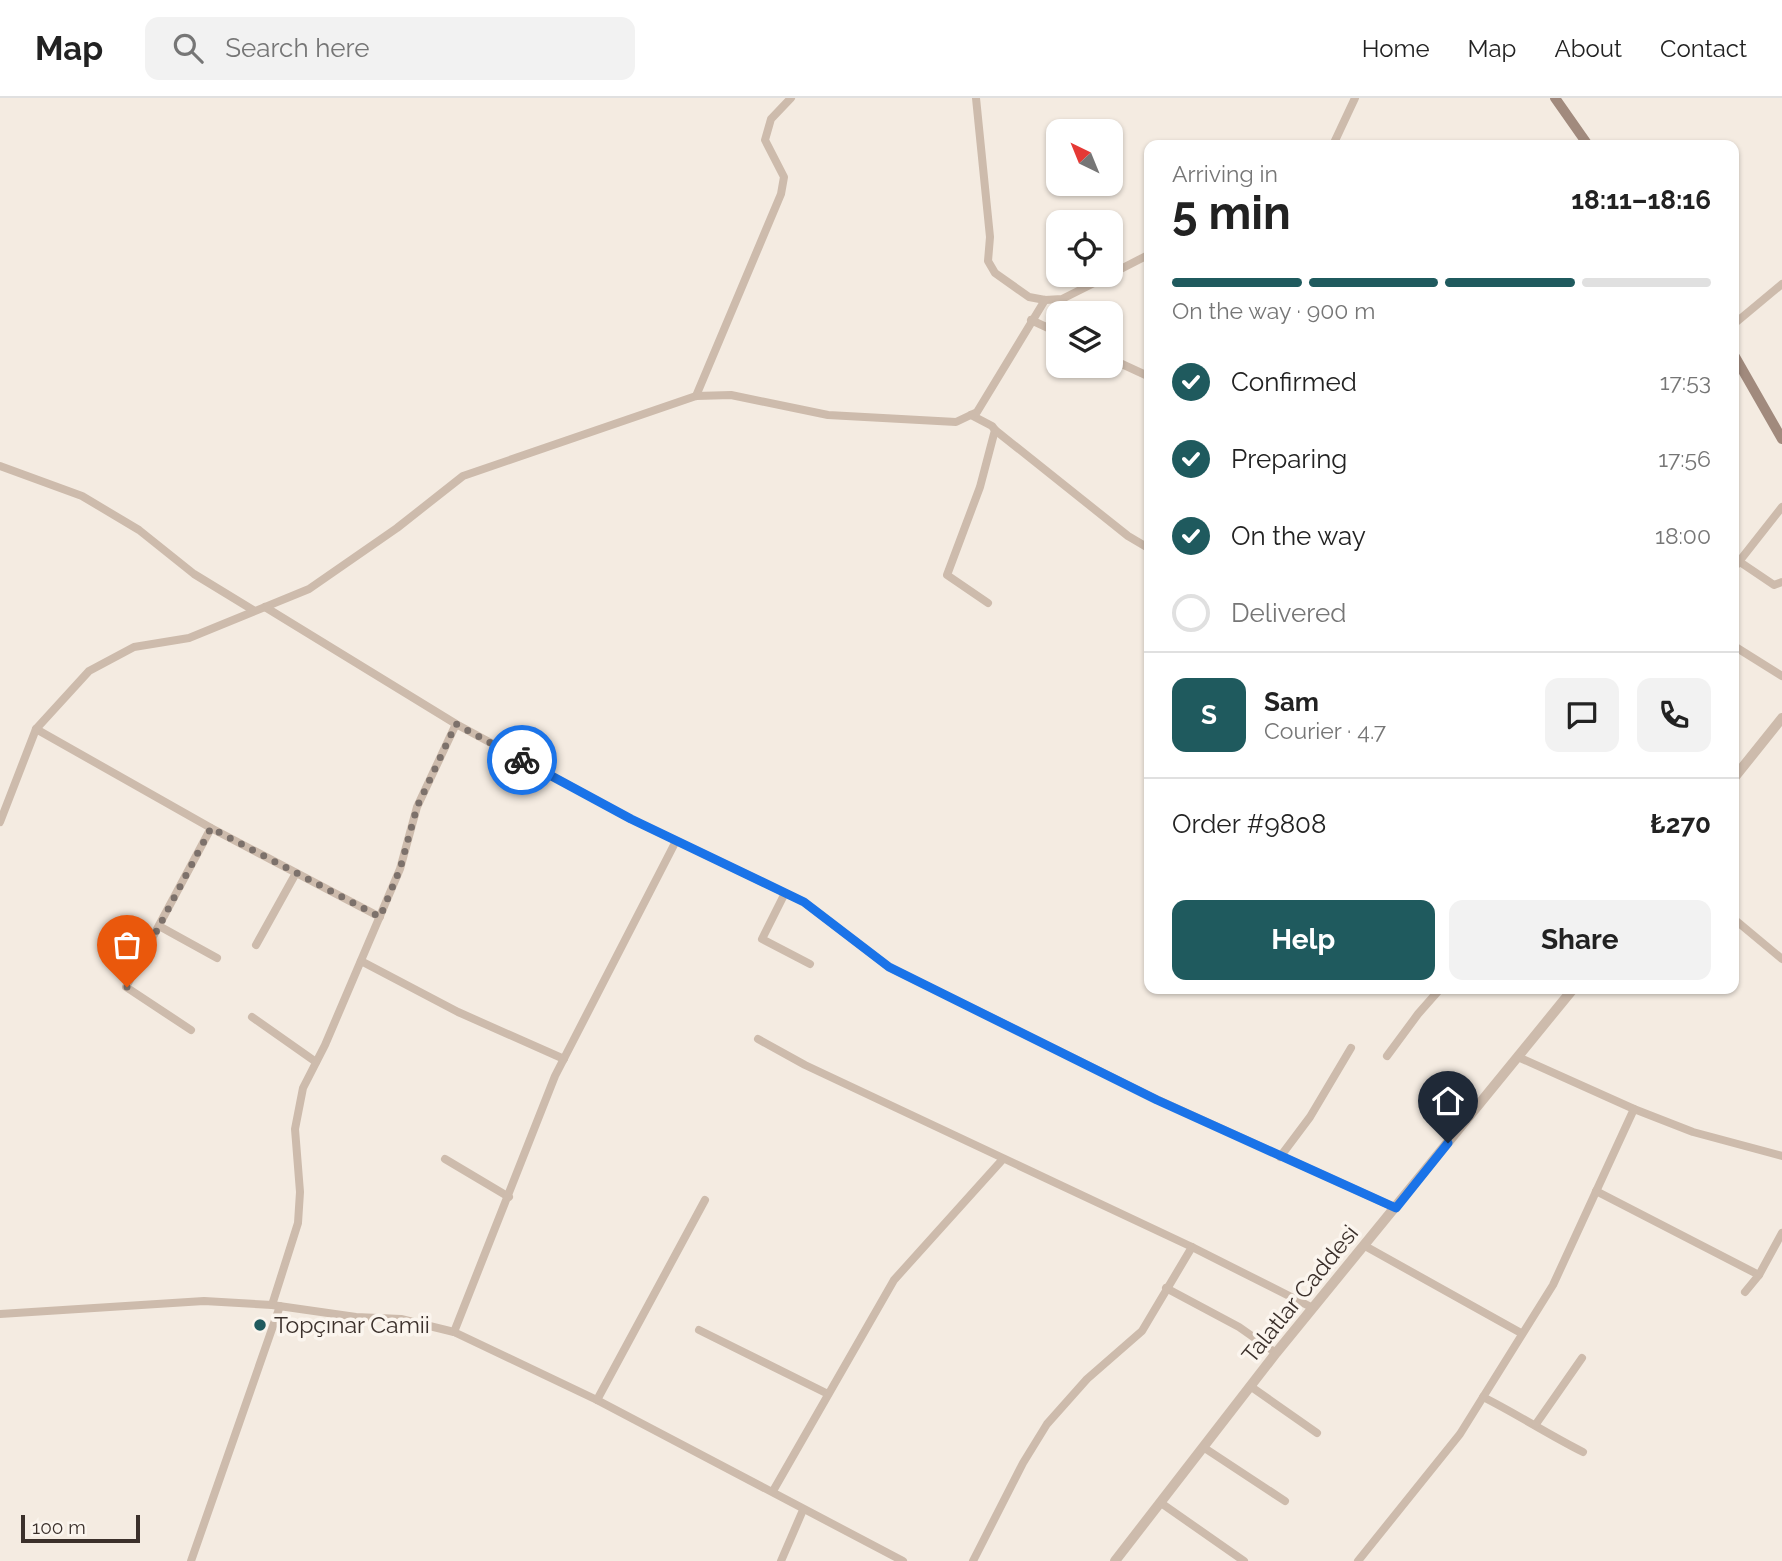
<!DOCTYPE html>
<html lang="en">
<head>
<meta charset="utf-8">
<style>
  body { margin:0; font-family:Raleway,sans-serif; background:#f2f2f2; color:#222; height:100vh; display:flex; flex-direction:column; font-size:26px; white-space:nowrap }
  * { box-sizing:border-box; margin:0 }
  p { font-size:23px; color:#767676 }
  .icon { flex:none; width:38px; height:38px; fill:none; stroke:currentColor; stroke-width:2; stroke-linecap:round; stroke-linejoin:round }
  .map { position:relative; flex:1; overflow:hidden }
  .drawer { position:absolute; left:1144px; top:42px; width:595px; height:854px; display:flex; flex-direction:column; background:#fff; border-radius:14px; box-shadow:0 2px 5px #0004 }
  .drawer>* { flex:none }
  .needle { width:46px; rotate:317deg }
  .buttons { position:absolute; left:1046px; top:21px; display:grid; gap:14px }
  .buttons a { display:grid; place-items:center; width:77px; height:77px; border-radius:14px; background:#fff; box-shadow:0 2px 5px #0004; font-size:35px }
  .scale { position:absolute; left:21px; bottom:18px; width:119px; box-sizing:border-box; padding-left:7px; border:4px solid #3b302b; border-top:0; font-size:19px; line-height:24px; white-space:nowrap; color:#3b302b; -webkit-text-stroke:5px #fbf5ee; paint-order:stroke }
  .pin { position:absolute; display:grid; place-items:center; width:60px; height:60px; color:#fff; margin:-72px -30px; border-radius:50% 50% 50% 0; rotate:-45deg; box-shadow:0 0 7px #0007 }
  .pin .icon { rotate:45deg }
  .courier { position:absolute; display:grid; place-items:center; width:70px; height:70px; margin:-35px; border:5px solid #1a73e8; border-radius:50%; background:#fff; color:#222; box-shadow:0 2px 9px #0007 }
  .headline em { font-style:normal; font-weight:700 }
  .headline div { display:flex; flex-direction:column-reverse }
  .headline { display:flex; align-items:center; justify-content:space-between; height:119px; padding:0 28px }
  h1 { font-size:46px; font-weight:700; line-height:52px }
  .bar { display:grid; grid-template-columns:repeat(4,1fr); gap:10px 7px; align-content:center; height:84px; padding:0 28px }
  .bar i { height:9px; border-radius:5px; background:#e0e0e0 }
  .bar .active { background:#1f5a5e }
  .bar p { grid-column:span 4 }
  .line { display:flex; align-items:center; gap:18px; padding:0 28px; border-top:2px solid #e0e0e0 }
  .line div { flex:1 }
  .round { display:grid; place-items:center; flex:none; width:74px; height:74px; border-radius:14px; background:#f2f2f2 }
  ol { padding:0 28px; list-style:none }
  li { display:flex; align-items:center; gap:21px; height:77px }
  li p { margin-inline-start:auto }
  li .icon { padding:7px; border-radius:50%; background:#1f5a5e; color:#fff; stroke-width:4 }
  li:last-child { color:#767676 }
  li i { width:38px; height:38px; border:4px solid #e0e0e0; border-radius:50% }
  .button { display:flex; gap:14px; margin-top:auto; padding:14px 28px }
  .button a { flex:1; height:80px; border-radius:14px; background:#1f5a5e; color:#fff; font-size:28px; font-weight:700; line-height:80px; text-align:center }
  .button a+a { background:#f2f2f2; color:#222 }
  header { display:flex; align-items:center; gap:42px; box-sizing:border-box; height:98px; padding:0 35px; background:#fff; border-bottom:2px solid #e0e0e0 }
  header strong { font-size:33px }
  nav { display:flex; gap:38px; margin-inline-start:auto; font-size:24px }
  .search { width:490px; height:63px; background:#f2f2f2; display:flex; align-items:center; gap:18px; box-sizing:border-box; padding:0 24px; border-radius:14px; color:#767676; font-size:26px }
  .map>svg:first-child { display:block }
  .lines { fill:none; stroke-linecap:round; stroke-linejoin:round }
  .minor { stroke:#cdbbac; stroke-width:8 }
  .tertiary { stroke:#cdbbac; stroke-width:10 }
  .secondary { stroke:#a18a7d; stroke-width:10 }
  .done { stroke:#7c716b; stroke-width:7; stroke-dasharray:0 12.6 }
  .route { stroke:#1a73e8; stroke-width:9 }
  .poi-dot { fill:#1f5a5e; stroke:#fbf5ee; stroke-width:2.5 }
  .labels { text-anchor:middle; stroke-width:7; stroke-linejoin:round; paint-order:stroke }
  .street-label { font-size:23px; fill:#3b302b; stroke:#fbf5ee }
  .poi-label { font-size:23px; fill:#3b302b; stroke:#fbf5ee; text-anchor:start }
</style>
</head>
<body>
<header>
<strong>Map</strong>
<div class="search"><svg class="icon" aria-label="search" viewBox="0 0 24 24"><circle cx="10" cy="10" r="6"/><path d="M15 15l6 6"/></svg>Search here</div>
<nav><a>Home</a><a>Map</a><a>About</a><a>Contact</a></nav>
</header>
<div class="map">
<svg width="1782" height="1463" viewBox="0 0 1782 1463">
  <rect width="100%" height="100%" fill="#f4ebe1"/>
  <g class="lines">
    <g class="minor">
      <polyline points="976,0 990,139 988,163 995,175 1029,199 1045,202 1062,201 1110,177"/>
      <polyline points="1333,47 1355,0"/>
      <polyline points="1111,176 1150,156"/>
      <polyline points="1031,222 1059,235"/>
      <polyline points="1734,226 1782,186"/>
      <polyline points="1111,261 1150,279"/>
      <polyline points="696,298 781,96 784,79 765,42 771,21 791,0"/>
      <polyline points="971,317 992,328 995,332 980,389 947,477 988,505"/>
      <polyline points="995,332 1128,438 1150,451"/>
      <polyline points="0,368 82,398 139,432 194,476 253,512"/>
      <polyline points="1734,460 1774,487 1782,484"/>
      <polyline points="1734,470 1782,409"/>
      <polyline points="265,509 456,626 631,721 804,804 889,869 1158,1002 1396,1110"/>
      <polyline points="1734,548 1782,578"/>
      <polyline points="36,631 211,730 380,819"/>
      <polyline points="0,724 36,631 89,573 134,549 189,540 309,491 397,430 463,378 696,298 731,297 828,317 956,324 977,314 1045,202"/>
      <polyline points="785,795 762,841 810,866"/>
      <polyline points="1734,821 1782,861"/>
      <polyline points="159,828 217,860"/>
      <polyline points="256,847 296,775"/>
      <polyline points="361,863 458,914 564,961"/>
      <polyline points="252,919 316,964"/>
      <polyline points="191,932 126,889 211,730"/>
      <polyline points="758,941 805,967 1192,1149 1313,1210"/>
      <polyline points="1387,958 1418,916 1440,891"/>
      <polyline points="1518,959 1634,1011 1693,1034 1782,1058"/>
      <polyline points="1280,1059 1310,1019 1351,950"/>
      <polyline points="445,1061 509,1099"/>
      <polyline points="1596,1093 1759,1177"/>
      <polyline points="1365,1148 1521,1235"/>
      <polyline points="1166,1190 1239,1229 1276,1255"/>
      <polyline points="1745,1194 1759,1177 1782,1135"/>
      <polyline points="272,1207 298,1125 300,1094 295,1031 303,990 325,947 400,771 417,709 456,626"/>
      <polyline points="0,1216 204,1203 272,1207 356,1219 401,1221 454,1234 597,1302 903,1463"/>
      <polyline points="699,1232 828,1296"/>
      <polyline points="454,1234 555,978 676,743"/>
      <polyline points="1250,1288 1317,1335"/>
      <path d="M1483 1299C1517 1316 1549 1337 1583 1354"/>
      <polyline points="597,1302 705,1102"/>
      <polyline points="1536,1326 1582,1260"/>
      <polyline points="1203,1349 1285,1403"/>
      <polyline points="773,1393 894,1182 1003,1061"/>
      <polyline points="1161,1405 1244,1463"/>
      <polyline points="191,1463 280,1208"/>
      <polyline points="781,1463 803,1412"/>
      <polyline points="973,1463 1023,1365 1047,1326 1087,1281 1142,1233 1192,1149"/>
      <polyline points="1358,1463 1460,1336 1553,1187 1634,1011"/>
    </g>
    <g class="tertiary">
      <polyline points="1734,680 1782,620"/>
      <polyline points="1115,1463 1276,1255 1573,891"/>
    </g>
    <g class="secondary">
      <polyline points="1555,0 1588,47"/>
      <polyline points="1734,257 1782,341"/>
    </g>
  </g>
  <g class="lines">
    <polyline class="done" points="127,889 211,730 380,819 400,771 417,709 456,626 522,662"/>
    <polyline class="route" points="522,662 631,721 804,804 889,869 1157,1002 1396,1110 1448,1045"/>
  </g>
  <circle class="poi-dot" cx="260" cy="1227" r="7"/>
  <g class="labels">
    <g class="street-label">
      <text transform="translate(1300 1196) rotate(-51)" y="8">Talatlar Caddesi</text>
    </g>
    <g class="poi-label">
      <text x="274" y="1235">Topçınar Camii</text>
    </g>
  </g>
</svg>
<div class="buttons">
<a><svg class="needle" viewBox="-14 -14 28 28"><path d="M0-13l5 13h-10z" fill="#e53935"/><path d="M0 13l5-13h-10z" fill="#767676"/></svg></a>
<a><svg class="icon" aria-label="locate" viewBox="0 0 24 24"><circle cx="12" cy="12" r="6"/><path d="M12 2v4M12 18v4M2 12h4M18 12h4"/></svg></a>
<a><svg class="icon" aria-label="layers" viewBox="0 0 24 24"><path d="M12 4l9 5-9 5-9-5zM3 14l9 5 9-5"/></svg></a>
</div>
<div class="scale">100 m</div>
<div class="pin" style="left:127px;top:889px;background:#ea580c"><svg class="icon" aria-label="bag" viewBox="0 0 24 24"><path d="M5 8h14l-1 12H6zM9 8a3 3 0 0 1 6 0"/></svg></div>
<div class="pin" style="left:1448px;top:1045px;background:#1f2937"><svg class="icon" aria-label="home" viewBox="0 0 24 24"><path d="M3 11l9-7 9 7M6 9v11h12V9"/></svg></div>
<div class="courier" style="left:522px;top:662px"><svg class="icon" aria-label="bike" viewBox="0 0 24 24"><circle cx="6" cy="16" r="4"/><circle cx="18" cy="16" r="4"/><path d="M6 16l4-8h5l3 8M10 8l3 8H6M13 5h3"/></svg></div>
<section class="drawer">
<div class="headline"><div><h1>5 min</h1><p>Arriving in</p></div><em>18:11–18:16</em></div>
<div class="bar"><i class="active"></i><i class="active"></i><i class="active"></i><i></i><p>On the way · 900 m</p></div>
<ol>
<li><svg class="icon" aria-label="check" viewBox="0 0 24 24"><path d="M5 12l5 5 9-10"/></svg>Confirmed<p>17:53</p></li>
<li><svg class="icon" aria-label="check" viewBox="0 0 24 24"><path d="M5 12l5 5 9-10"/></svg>Preparing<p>17:56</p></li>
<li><svg class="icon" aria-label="check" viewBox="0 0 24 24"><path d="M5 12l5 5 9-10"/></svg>On the way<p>18:00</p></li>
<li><i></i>Delivered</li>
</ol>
<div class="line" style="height:126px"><b class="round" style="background:#1f5a5e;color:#fff">S</b><div><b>Sam</b><p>Courier · 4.7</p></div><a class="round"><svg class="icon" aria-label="chat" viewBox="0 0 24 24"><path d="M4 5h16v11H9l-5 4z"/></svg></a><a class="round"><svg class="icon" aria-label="phone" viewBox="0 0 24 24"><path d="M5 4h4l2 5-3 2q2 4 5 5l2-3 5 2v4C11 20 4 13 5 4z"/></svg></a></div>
<div class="line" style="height:91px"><div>Order #9808</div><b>₺270</b></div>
<div class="button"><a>Help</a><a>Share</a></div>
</section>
</div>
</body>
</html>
